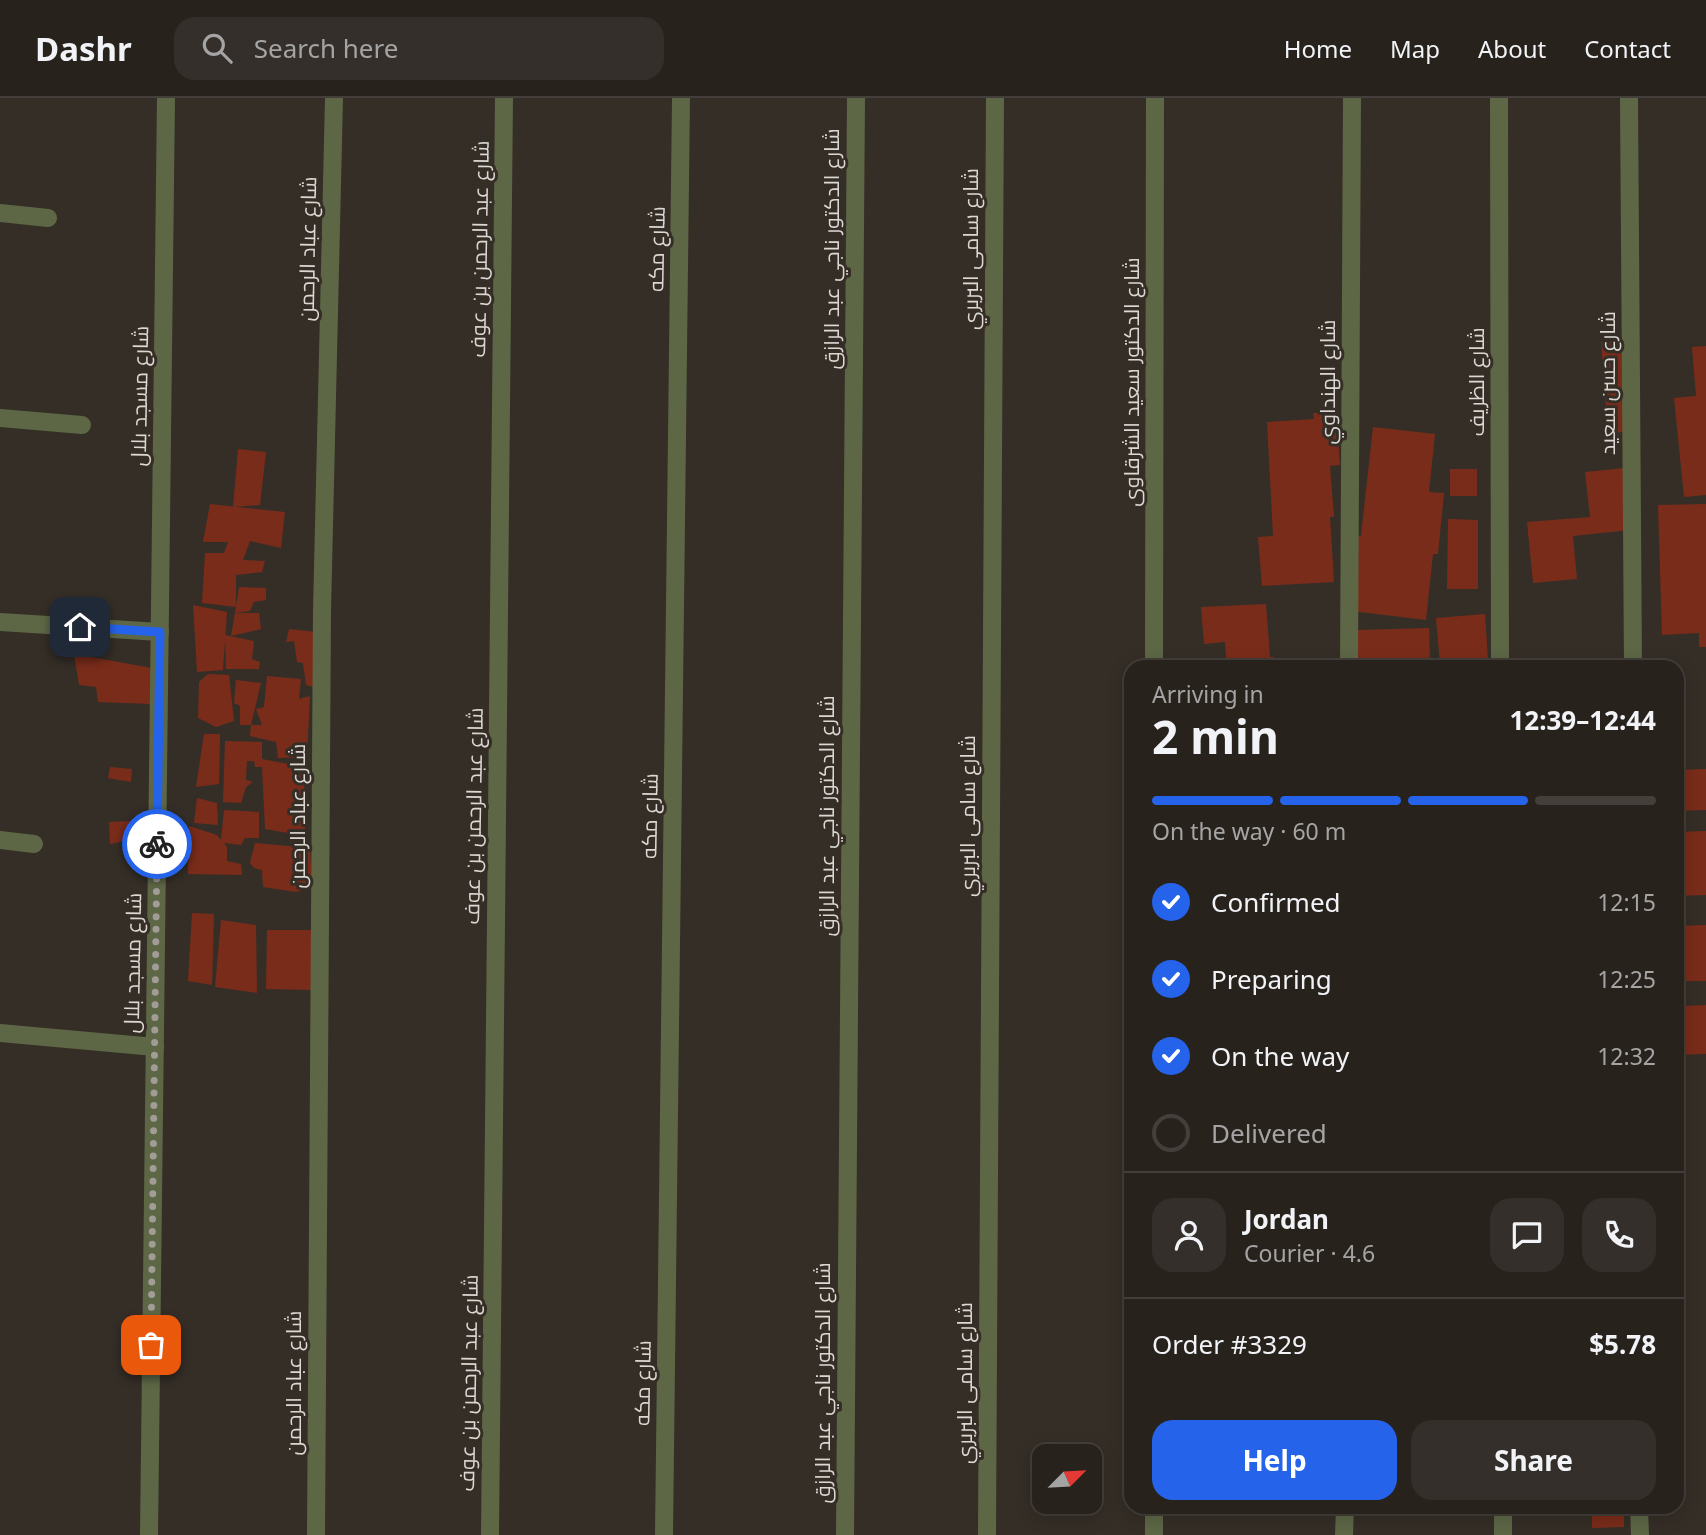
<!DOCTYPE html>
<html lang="en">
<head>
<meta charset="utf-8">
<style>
  body { margin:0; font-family:"Noto Sans",Cairo,sans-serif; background:#342f2a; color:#f1f3f6; height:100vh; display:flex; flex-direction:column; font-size:26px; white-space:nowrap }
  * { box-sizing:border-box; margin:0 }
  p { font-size:23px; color:#a5a4a4 }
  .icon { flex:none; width:38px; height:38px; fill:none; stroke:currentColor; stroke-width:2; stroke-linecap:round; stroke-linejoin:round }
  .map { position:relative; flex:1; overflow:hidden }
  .details { position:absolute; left:1124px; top:562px; width:560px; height:854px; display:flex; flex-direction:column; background:#28221d; border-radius:21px; box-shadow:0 4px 18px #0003,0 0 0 2px #443f3b }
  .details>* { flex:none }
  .needle { width:46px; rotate:66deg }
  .buttons { position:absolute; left:1032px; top:1346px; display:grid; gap:14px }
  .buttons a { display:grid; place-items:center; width:70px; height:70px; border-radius:14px; background:#28221d; box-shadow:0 4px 18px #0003,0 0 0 2px #443f3b; font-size:35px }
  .pin { position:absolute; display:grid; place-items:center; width:60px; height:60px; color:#fff; margin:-30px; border-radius:14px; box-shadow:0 4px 10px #0006 }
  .courier { position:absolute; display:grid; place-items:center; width:70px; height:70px; margin:-35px; border:5px solid #2563eb; border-radius:50%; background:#fff; color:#222; box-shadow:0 2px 9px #0007 }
  .head em { font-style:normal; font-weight:700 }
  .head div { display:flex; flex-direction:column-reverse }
  .head { display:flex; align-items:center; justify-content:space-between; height:119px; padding:0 28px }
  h1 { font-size:46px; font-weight:700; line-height:52px }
  .bar { display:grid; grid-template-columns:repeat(4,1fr); gap:10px 7px; align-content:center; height:84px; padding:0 28px }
  .bar i { height:9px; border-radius:5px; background:#443f3b }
  .bar .on { background:#2563eb }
  .bar p { grid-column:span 4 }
  .line { display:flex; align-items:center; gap:18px; padding:0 28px; border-top:2px solid #443f3b }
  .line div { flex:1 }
  .round { display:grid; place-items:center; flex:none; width:74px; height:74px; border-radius:21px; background:#342f2a }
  ol { padding:0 28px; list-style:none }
  li { display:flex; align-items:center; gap:21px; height:77px }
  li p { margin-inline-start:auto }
  li .icon { padding:7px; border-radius:50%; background:#2563eb; color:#fff; stroke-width:4 }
  li:last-child { color:#a5a4a4 }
  li i { width:38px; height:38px; border:4px solid #443f3b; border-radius:50% }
  .action { display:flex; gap:14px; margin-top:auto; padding:14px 28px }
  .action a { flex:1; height:80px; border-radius:21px; background:#2563eb; color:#fff; font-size:28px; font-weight:700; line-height:80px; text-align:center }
  .action a+a { background:#342f2a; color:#f1f3f6 }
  header { display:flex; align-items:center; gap:42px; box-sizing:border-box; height:98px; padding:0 35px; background:#28221d; border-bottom:2px solid #443f3b }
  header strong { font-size:33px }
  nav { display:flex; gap:38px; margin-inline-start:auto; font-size:24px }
  .search { width:490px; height:63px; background:#342f2a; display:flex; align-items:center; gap:18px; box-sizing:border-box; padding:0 24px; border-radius:21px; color:#a5a4a4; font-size:26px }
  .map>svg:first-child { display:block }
  .building { fill:#7a2c1a }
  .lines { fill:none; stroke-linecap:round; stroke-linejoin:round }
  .street { stroke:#5d6746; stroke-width:18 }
  .done { stroke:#a29c97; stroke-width:7; stroke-dasharray:0 12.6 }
  .route { stroke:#2563eb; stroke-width:9 }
  .labels { text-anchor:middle; stroke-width:6; stroke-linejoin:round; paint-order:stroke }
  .street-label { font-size:21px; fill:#dcd7d3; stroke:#352e27 }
</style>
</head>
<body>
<header>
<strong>Dashr</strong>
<div class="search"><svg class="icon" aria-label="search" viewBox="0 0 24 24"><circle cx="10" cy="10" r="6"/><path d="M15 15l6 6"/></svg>Search here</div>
<nav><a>Home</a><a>Map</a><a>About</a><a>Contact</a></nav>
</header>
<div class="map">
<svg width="1706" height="1437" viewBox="0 0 1706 1437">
  <rect width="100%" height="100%" fill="#352e27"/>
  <g class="building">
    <polygon points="1630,242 1637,333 1608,335 1601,244"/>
    <polygon points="1706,248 1706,397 1684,399 1674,300 1696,298 1692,249"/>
    <polygon points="1336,314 1340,367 1330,368 1334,419 1330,419 1334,484 1262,488 1258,439 1273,438 1267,324 1314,321 1313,315"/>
    <polygon points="1373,329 1435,336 1429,394 1444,395 1438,456 1433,456 1426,522 1351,513 1358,437 1361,438"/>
    <polygon points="238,351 266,354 260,407 233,409"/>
    <polygon points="1624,370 1630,432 1573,438 1577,481 1533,485 1527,424 1590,419 1585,374"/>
    <rect x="1450" y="371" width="27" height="27"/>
    <polygon points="210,406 285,414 281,450 250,443 243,462 265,463 262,474 236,477 236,509 202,505 205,455 224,455 228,444 203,444"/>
    <polygon points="1706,406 1706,549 1699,549 1699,535 1662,537 1658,407"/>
    <polygon points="1448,421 1478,422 1478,491 1447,491"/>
    <polygon points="239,489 266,490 266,502 254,504 250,513 235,515"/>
    <polygon points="1266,506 1270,559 1274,559 1275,569 1200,569 1200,562 1226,561 1225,544 1204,546 1201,509"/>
    <polygon points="193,507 227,514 223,572 197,574"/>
    <polygon points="235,515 259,515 261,531 231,538"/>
    <polygon points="1485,516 1488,562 1440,566 1436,520"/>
    <polygon points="1429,530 1430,564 1405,564 1405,569 1358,569 1357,532"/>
    <polygon points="289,531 316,534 318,590 306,587 303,565 297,564 294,543 286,544"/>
    <polygon points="225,537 254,543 252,561 260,564 259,571 226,571"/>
    <polygon points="74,556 152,570 151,606 98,604 96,589 79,587"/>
    <polygon points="208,576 229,577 234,623 216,629 198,620 199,584"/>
    <polygon points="267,578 301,581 299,601 310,598 307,659 278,660 276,644 250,638 251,627 262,627 256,611 264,609"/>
    <polygon points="236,582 261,585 251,627 240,627 240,608 234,605"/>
    <polygon points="204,636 220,636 219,686 196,689"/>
    <polygon points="225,643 262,644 262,661 304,669 305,738 265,731 262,669 255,669 254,663 247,663 246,682 253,684 246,689 241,705 223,704"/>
    <polygon points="110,669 132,671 131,684 108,680"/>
    <polygon points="1706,671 1706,712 1676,713 1676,672"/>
    <polygon points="197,700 217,705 218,727 194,725"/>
    <polygon points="224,712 259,714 259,740 245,740 241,747 224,745 227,749 227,763 241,766 242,777 188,776 189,728 217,737 221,742"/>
    <polygon points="151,722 153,755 133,753 134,741 110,746 109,724"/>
    <polygon points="1706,733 1706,797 1676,798 1676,734"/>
    <polygon points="255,745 310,750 312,789 296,794 263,789 262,772 254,770 250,765"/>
    <polygon points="192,815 214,816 212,887 188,883"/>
    <polygon points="221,822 256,827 257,895 215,889"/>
    <polygon points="1706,827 1706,883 1683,883 1684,908 1706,907 1706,956 1676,957 1676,828"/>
    <polygon points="267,832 315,832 313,892 266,891"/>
    <polygon points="1592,1409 1624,1409 1624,1429 1592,1430"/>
  </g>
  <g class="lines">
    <g class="street">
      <polyline points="1499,0 1500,569"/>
      <polyline points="1629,0 1633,569"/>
      <polyline points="0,115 48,120"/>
      <polyline points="0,320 82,327"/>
      <polyline points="0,524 160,534"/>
      <polyline points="1154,569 1155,0"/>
      <polyline points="1349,569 1352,0"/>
      <polyline points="0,742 34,746"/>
      <polyline points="0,935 155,949"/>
      <polyline points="1503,1409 1503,1437"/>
      <polyline points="1639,1409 1640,1437"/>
      <polyline points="149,1437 166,0"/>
      <polyline points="316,1437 322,513 334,0"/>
      <polyline points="490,1437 504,0"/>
      <polyline points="664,1437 681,0"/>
      <polyline points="845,1437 856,0"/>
      <polyline points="987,1437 995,0"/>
      <polyline points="1154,1437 1154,1409"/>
      <polyline points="1344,1437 1345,1409"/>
    </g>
  </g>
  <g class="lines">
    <polyline class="done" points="151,1247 157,746"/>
    <polyline class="route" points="80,529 160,534 157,746"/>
  </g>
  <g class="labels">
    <g class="street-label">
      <text transform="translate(308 151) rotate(-89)" y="7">شارع عباد الرحمن</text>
      <text transform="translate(480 151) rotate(-89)" y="7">شارع عبد الرحمن بن عوف</text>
      <text transform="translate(657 151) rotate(-89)" y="7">شارع مكه</text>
      <text transform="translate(832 151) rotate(-90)" y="7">شارع الدكتور ناجي عبد الرازق</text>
      <text transform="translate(971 151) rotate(-90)" y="7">شارع سامى البربري</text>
      <text transform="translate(1132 284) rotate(-90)" y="7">شارع الدكتور سعيد الشرقاوى</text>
      <text transform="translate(1328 284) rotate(-90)" y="7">شارع الهنداوي</text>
      <text transform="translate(1477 284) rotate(-90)" y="7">شارع الظريف</text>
      <text transform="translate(1608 285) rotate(-90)" y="7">شارع حسن سعيد</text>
      <text transform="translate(140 298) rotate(-89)" y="7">شارع مسجد بلال</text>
      <text transform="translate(298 718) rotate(-90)" y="7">شارع عباد الرحمن</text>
      <text transform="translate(474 718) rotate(-89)" y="7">شارع عبد الرحمن بن عوف</text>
      <text transform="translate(650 718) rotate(-89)" y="7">شارع مكه</text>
      <text transform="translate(827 718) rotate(-90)" y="7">شارع الدكتور ناجي عبد الرازق</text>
      <text transform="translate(968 718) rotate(-90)" y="7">شارع سامى البربري</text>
      <text transform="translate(133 865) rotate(-89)" y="7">شارع مسجد بلال</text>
      <text transform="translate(294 1285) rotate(-90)" y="7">شارع عباد الرحمن</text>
      <text transform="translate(469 1285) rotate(-89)" y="7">شارع عبد الرحمن بن عوف</text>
      <text transform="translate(643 1285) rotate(-89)" y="7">شارع مكه</text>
      <text transform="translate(823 1285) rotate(-90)" y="7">شارع الدكتور ناجي عبد الرازق</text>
      <text transform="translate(965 1285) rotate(-90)" y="7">شارع سامى البربري</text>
    </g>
  </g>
</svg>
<div class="buttons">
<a><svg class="needle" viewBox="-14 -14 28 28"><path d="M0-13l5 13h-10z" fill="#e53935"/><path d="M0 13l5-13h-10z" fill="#a5a4a4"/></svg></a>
</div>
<div class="pin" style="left:151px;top:1247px;background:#ea580c"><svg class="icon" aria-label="bag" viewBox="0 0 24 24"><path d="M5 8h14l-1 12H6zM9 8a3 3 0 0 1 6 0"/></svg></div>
<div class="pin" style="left:80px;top:529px;background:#1f2937"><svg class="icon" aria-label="home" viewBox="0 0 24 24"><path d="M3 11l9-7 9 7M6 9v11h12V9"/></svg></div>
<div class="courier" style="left:157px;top:746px"><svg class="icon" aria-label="bike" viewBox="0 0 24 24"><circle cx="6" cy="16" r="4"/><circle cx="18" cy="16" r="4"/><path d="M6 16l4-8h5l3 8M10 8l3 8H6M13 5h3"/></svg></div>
<section class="details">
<div class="head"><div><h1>2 min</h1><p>Arriving in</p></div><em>12:39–12:44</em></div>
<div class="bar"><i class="on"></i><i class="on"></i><i class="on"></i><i></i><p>On the way · 60 m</p></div>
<ol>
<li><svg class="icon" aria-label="check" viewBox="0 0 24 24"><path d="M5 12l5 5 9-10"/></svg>Confirmed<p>12:15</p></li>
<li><svg class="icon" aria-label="check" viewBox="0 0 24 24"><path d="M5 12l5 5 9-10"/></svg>Preparing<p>12:25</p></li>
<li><svg class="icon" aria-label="check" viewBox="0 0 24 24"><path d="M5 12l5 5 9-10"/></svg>On the way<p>12:32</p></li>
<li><i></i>Delivered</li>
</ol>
<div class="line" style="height:126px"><a class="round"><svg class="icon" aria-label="person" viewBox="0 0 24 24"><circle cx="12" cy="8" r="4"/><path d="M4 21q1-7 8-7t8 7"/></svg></a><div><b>Jordan</b><p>Courier · 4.6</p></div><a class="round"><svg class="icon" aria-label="chat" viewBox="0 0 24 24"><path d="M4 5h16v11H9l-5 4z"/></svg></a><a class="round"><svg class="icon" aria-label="phone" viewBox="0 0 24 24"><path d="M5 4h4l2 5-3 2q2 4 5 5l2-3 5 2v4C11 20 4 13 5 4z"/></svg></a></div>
<div class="line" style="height:91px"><div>Order #3329</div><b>$5.78</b></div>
<div class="action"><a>Help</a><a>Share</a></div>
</section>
</div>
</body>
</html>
